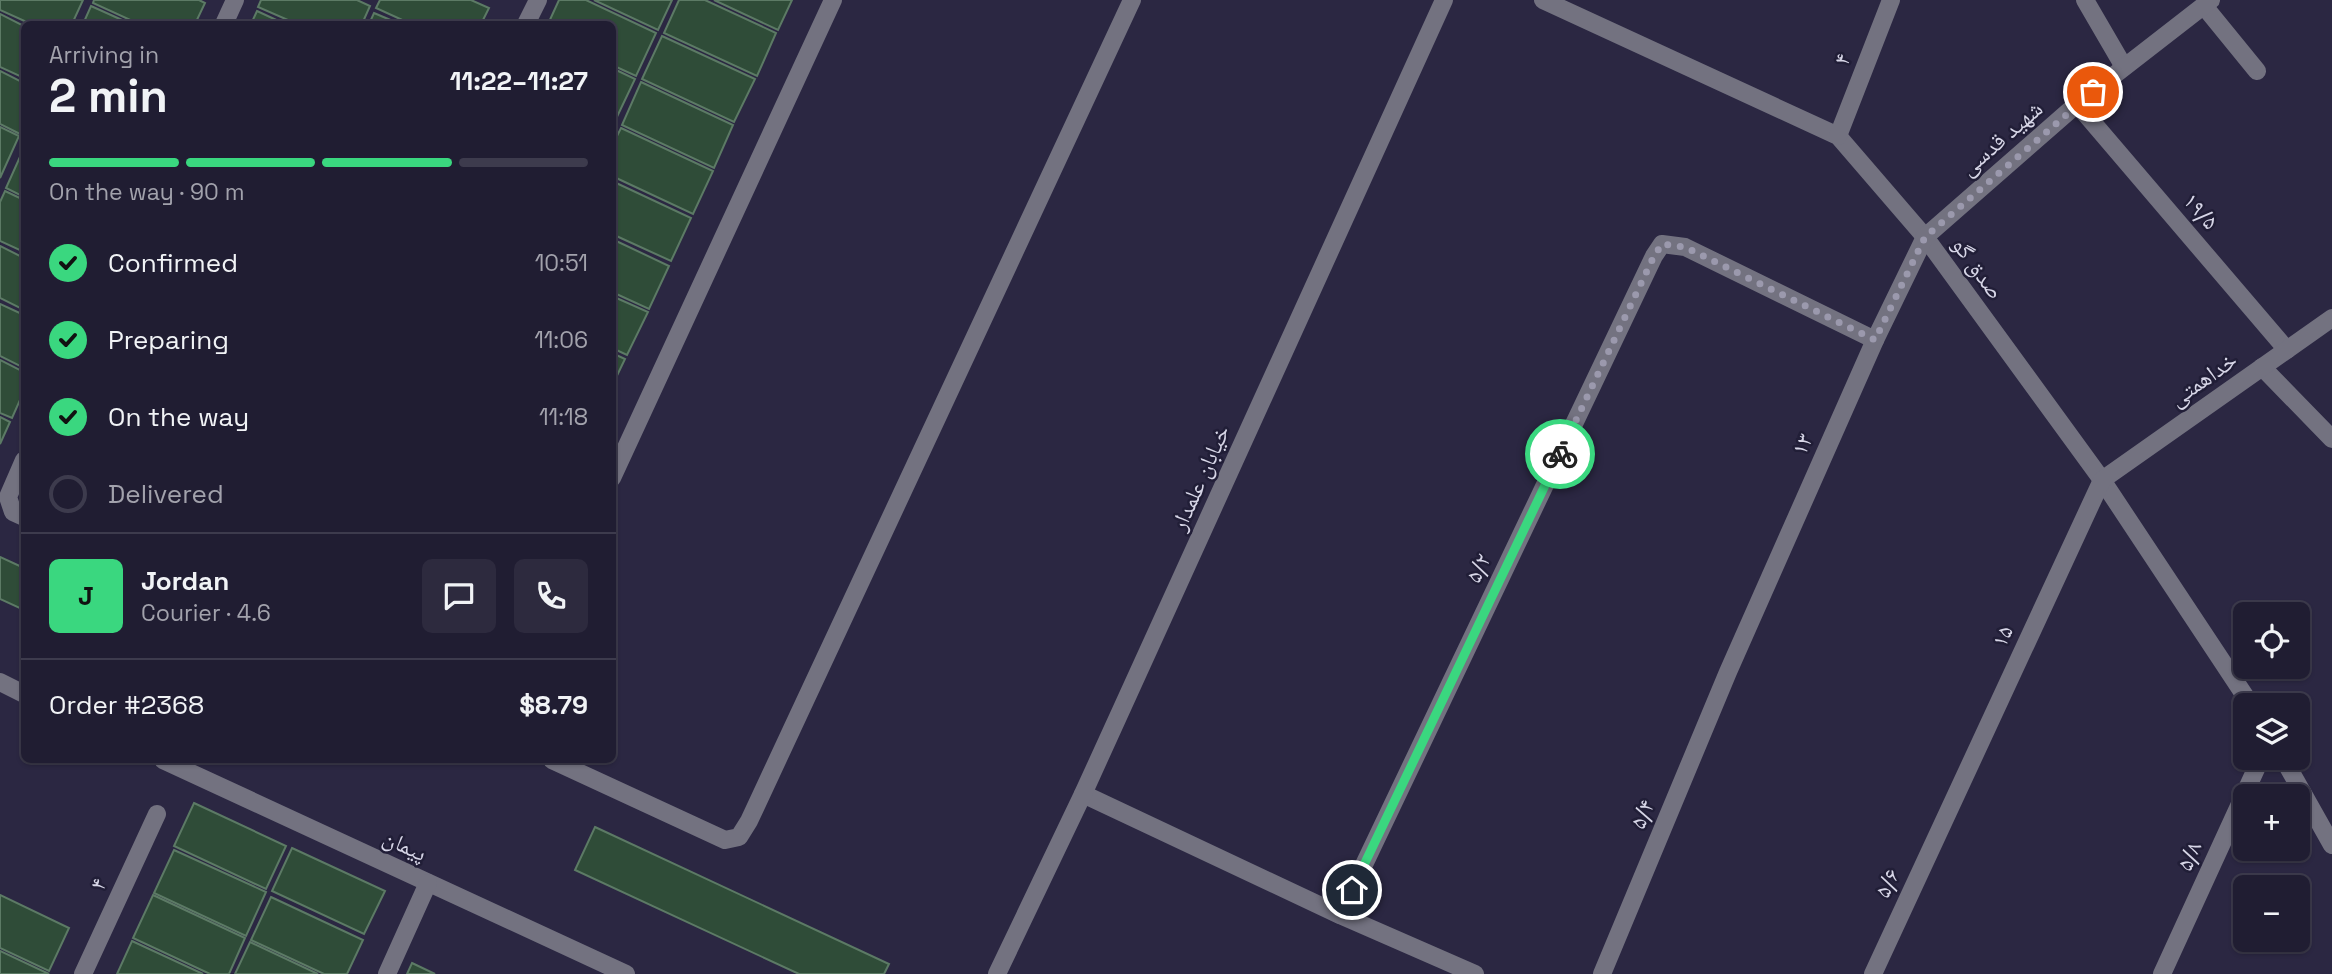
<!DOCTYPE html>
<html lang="en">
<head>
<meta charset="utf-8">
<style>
  body { margin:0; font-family:"Space Grotesk","Noto Naskh Arabic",sans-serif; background:#2d2a3e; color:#f1f3f6; height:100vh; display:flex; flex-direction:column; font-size:26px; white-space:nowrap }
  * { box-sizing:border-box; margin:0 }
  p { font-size:23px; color:#a2a2ac }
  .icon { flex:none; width:38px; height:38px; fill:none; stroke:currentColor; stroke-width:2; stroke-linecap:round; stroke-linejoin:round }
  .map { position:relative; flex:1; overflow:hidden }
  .details { position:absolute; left:21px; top:21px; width:595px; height:742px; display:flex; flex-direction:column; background:#201d32; border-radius:10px; box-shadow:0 2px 5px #0004,0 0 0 2px #3d3b4d }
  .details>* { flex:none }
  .controls { position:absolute; left:2233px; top:602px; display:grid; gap:14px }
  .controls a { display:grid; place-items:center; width:77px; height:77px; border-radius:10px; background:#201d32; box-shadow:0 2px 5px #0004,0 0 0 2px #3d3b4d; font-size:35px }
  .pin { position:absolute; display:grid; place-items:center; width:60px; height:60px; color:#fff; margin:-30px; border:4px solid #fff; border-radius:50%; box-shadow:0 2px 7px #0007 }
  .courier { position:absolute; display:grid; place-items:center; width:70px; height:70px; margin:-35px; border:5px solid #3ad77f; border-radius:50%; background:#fff; color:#222; box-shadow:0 2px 9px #0007 }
  .overview em { font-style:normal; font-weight:800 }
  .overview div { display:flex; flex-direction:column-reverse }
  .overview { display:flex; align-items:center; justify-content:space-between; height:119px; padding:0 28px }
  h1 { font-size:46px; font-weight:800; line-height:52px }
  .bar { display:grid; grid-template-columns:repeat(4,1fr); gap:10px 7px; align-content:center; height:84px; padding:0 28px }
  .bar i { height:9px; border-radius:5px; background:#3d3b4d }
  .bar .current { background:#3ad77f }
  .bar p { grid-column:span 4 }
  .line { display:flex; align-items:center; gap:18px; padding:0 28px; border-top:2px solid #3d3b4d }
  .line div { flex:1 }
  .round { display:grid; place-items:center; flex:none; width:74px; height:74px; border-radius:10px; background:#2d2a3e }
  ol { padding:0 28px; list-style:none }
  li { display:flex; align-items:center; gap:21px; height:77px }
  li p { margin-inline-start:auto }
  li .icon { padding:7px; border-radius:50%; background:#3ad77f; color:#111; stroke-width:4 }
  li:last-child { color:#a2a2ac }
  li i { width:38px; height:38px; border:4px solid #3d3b4d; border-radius:50% }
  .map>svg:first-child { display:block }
  .building { fill:#2f4c38; stroke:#5c7a65; stroke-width:2 }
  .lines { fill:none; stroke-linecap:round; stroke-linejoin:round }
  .minor { stroke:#737280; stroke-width:18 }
  .done { stroke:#9b99ad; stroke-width:7; stroke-dasharray:0 12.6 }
  .route { stroke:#3ad77f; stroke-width:9 }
  .labels { text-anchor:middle; stroke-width:5; stroke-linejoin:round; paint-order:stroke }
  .street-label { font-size:23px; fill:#d7d6e7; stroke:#211e37 }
</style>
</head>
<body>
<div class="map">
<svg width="2332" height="974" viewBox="0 0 2332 974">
  <rect width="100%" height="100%" fill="#2b2742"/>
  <g class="building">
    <polygon points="0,0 83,0 72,24 31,24 0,10"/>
    <polygon points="94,0 199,0 205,3 195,24 139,24 93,3"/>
    <polygon points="261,0 357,0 370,6 362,24 297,24 258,7"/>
    <polygon points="380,0 471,0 489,8 481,24 411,24 376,8"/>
    <polygon points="559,0 586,0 656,33 636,76 612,65 612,24 548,24"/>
    <polygon points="594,0 672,0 658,30"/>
    <polygon points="679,0 705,0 776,33 757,76 664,33"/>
    <polygon points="714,0 792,0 778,30"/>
    <polygon points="91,6 131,24 83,24"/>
    <polygon points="257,11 285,24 251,24"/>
    <polygon points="374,13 400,24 369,24"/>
    <polygon points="0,14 24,26 24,78 0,67"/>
    <polygon points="662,36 755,79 734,122 642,79"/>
    <polygon points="612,68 635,79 615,121 612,120"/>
    <polygon points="0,71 24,83 24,124 20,134 0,124"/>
    <polygon points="641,82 733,125 714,168 622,125"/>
    <polygon points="0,127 19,136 0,178"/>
    <polygon points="621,128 713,171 693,214 612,176 612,146"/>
    <polygon points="24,148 24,197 6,188"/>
    <polygon points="612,181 691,218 671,261 612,234"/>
    <polygon points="5,191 24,200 24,252 0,241 0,202"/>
    <polygon points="612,239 669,266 649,309 612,292"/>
    <polygon points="0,246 24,258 24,310 0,298"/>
    <polygon points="612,296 648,312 627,355 612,348"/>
    <polygon points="0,304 24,315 24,368 0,356"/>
    <polygon points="612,353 625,359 612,386"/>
    <polygon points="0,360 24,372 24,391 12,418 0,413"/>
    <polygon points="0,417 10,422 0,444"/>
    <polygon points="0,557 24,568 24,610 0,599"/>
    <polygon points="194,803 286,846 266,889 174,846"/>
    <polygon points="595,827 889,964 884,974 799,974 575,870"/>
    <polygon points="292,848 385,891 364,934 272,891"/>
    <polygon points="174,850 266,892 246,936 154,893"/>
    <polygon points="0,895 69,928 49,971 0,948"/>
    <polygon points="153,895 245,938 229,974 210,974 133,938"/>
    <polygon points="271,897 363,940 347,974 324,974 251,940"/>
    <polygon points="132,941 203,974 117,974"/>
    <polygon points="250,942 318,974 235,974"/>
    <polygon points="0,951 49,974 0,974"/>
    <polygon points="412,963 435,974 407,974"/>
  </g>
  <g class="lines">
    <g class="minor">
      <polyline points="1543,0 1838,136 1925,237 2102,480 2251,705"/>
      <polyline points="2085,0 2124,67"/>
      <polyline points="2204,6 2257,71"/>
      <polyline points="224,24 235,0"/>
      <polyline points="526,24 538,0"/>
      <polyline points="2077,104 2287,350"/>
      <polyline points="1838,136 1891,0"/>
      <polyline points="2262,367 2332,439"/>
      <polyline points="24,460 8,497 13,512 24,517"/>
      <polyline points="612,478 833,0"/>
      <polyline points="0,682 24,694"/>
      <polyline points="2283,758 2332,845"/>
      <polyline points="163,760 626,974"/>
      <polyline points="552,760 725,840 739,837 749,821 1132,0"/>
      <polyline points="1083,794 1340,915 1475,974"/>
      <polyline points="1340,915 1654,256 1662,244 1685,247 1875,340"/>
      <polyline points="83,974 157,814"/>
      <polyline points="387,974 428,883"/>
      <polyline points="997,974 1083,794 1444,0"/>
      <polyline points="1602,974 1728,672 1875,340 1925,237 2077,104 2211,0"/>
      <polyline points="1873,974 2102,480 2332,318"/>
      <polyline points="2162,974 2261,758"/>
    </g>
  </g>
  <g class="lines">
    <polyline class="done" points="1560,454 1654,256 1662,244 1685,247 1875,340 1925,237 2093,92"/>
    <polyline class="route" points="1352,890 1560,454"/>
  </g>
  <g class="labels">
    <g class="street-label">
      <text transform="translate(1842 59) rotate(-69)" y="8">۴</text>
      <text transform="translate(2001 138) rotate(-41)" y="8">شهید قدسی</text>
      <text transform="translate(2201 211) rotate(49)" y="8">۱۹/۵</text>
      <text transform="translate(1978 268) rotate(54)" y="8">صدق گو</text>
      <text transform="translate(2203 379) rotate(-35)" y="8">خداهمتی</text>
      <text transform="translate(1802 444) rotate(-66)" y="8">۱۳</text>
      <text transform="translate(1200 478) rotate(-66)" y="8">خیابان علمدار</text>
      <text transform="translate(1478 568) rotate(-65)" y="8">۵/۲</text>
      <text transform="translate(2002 636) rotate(-65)" y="8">۱۵</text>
      <text transform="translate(1642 814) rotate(-67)" y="8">۵/۴</text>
      <text transform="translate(405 845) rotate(25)" y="8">پیمان</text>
      <text transform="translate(2189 856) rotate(-66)" y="8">۵/۸</text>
      <text transform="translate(1887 883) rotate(-65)" y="8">۵/۶</text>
      <text transform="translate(98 884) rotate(-65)" y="8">۴</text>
    </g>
  </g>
</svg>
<div class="controls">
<a><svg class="icon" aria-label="locate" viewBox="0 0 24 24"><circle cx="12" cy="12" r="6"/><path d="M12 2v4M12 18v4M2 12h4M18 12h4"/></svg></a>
<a><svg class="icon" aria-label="layers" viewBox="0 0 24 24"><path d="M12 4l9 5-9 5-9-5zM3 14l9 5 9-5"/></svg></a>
<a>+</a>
<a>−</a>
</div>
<div class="pin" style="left:2093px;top:92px;background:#ea580c"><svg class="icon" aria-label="bag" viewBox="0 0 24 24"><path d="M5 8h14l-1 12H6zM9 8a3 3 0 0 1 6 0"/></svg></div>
<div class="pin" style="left:1352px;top:890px;background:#1f2937"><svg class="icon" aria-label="home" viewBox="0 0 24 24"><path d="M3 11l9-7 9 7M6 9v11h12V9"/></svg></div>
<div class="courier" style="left:1560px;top:454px"><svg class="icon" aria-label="bike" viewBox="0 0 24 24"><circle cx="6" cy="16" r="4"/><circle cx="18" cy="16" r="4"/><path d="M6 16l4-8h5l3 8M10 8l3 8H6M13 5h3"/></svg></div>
<section class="details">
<div class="overview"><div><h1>2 min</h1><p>Arriving in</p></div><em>11:22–11:27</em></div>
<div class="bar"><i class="current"></i><i class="current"></i><i class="current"></i><i></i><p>On the way · 90 m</p></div>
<ol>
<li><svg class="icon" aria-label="check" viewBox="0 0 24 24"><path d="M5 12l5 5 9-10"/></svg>Confirmed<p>10:51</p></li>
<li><svg class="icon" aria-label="check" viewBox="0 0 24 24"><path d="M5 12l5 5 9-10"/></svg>Preparing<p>11:06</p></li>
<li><svg class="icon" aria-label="check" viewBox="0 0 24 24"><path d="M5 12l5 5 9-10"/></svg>On the way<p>11:18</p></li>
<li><i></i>Delivered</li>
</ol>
<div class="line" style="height:126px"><b class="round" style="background:#3ad77f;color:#111">J</b><div><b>Jordan</b><p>Courier · 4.6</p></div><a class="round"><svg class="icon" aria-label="chat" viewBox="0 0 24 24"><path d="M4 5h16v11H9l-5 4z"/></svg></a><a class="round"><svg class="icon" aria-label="phone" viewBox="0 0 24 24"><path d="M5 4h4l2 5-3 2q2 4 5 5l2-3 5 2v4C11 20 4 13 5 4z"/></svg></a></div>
<div class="line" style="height:91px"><div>Order #2368</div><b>$8.79</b></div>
</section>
</div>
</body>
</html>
